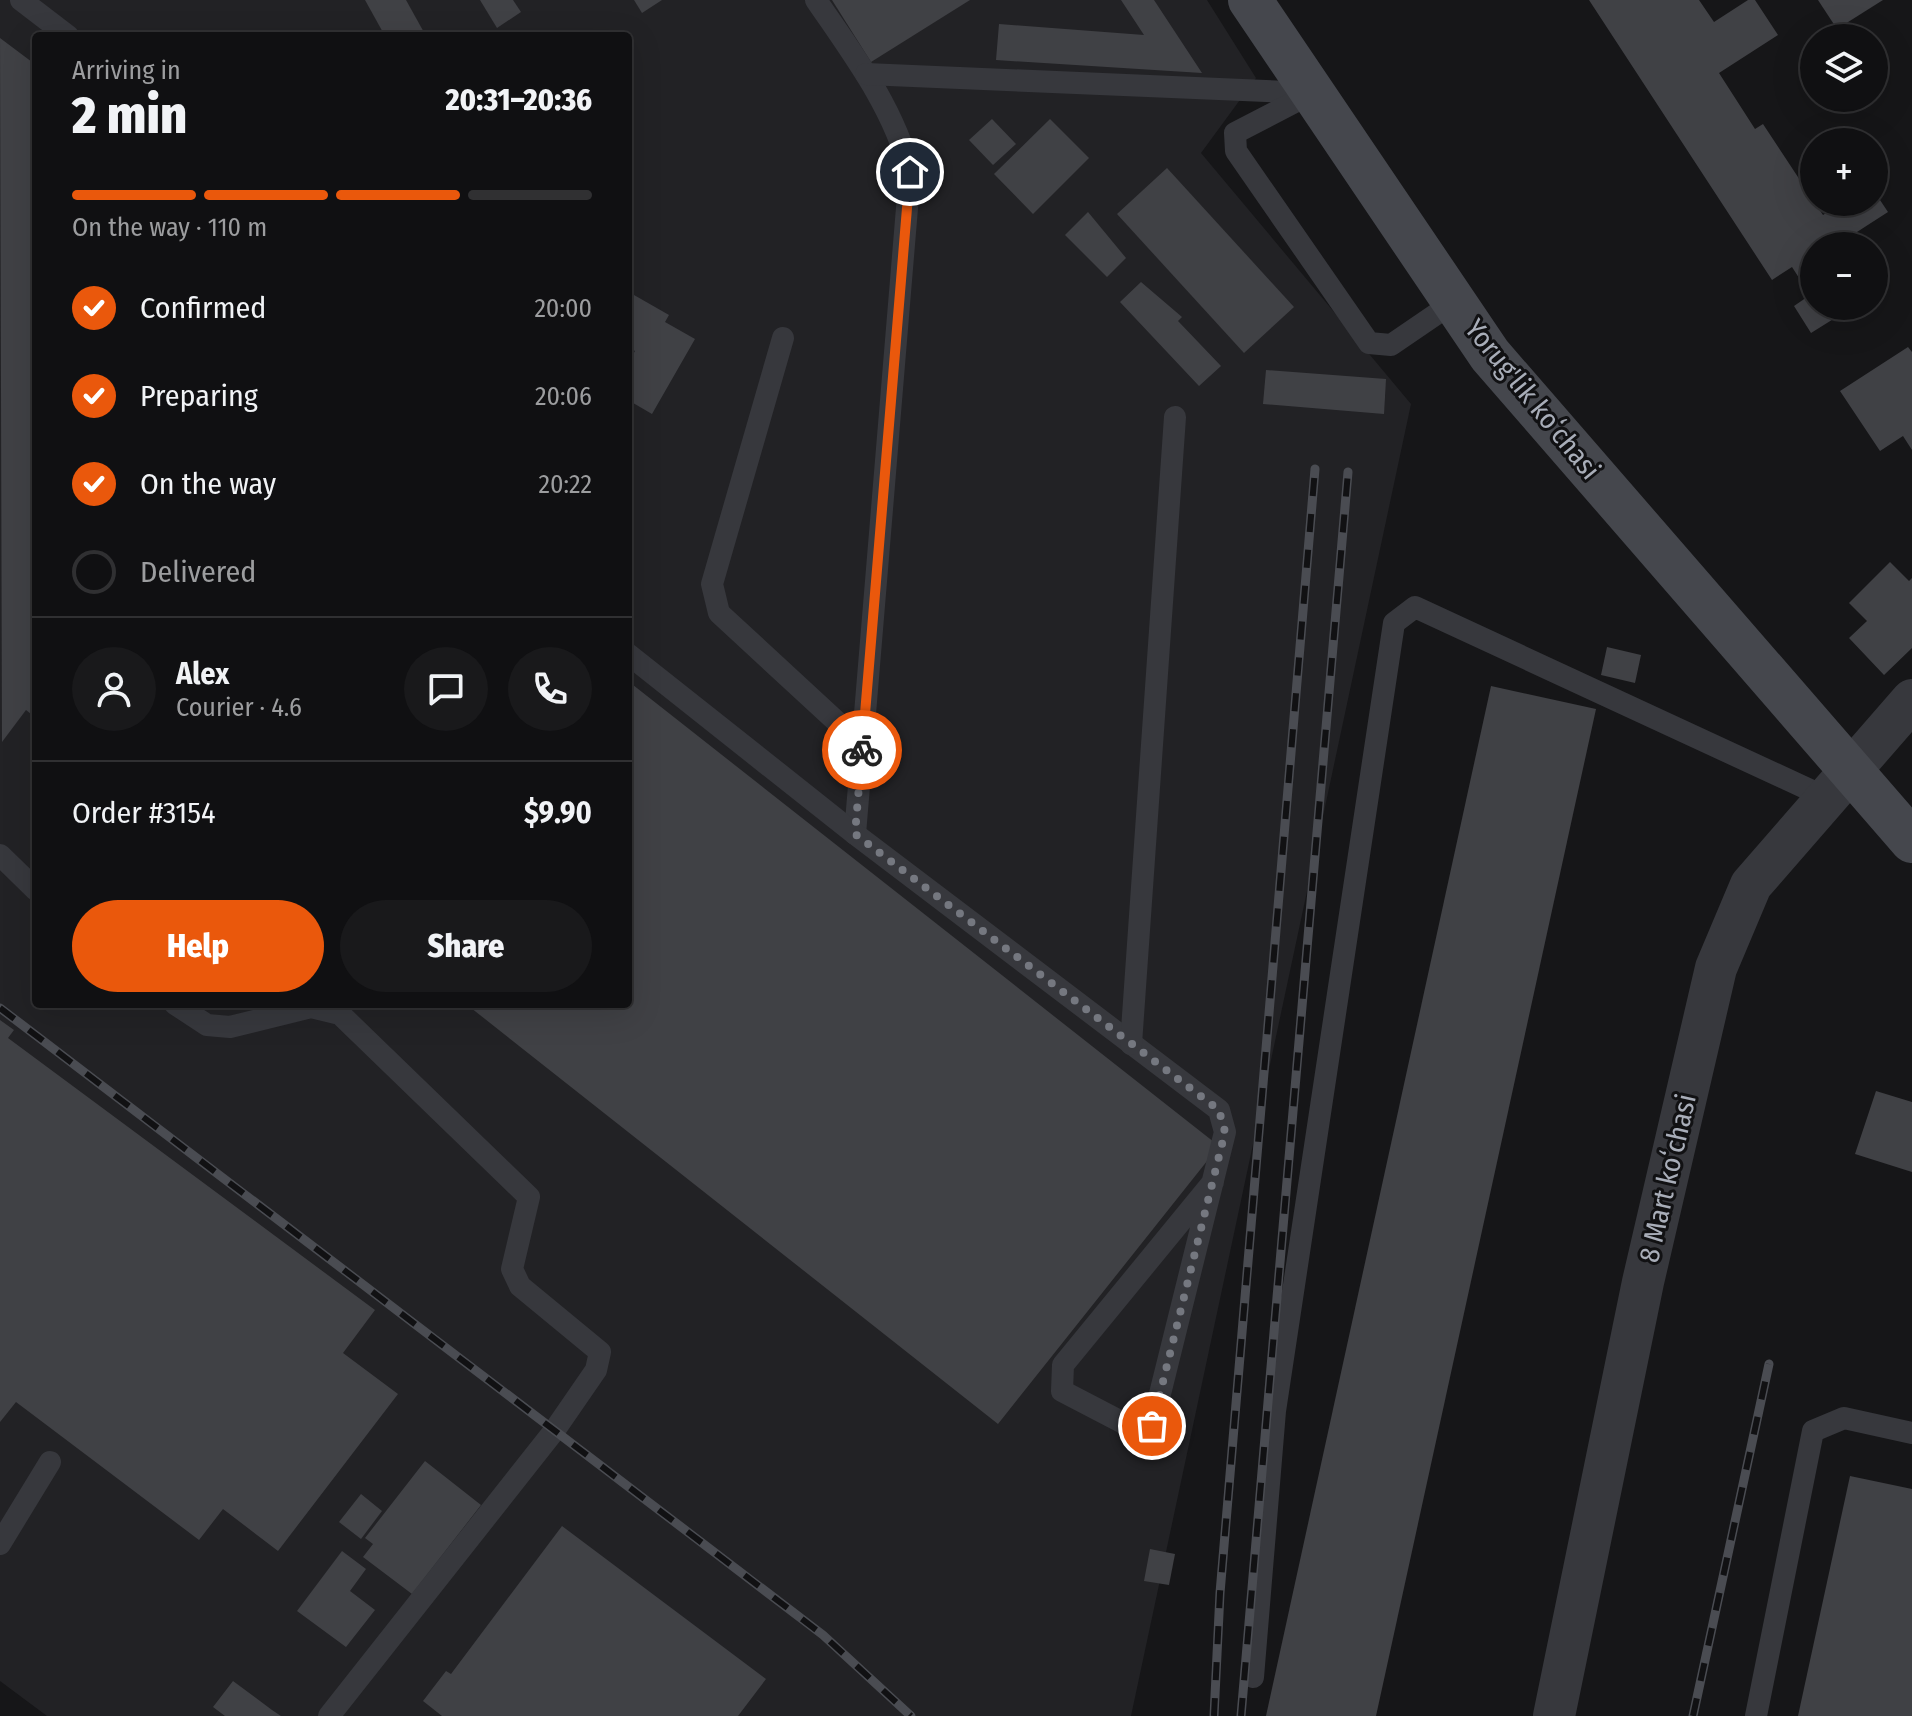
<!DOCTYPE html>
<html lang="en">
<head>
<meta charset="utf-8">
<style>
  body { margin:0; font-family:"Fira Sans Condensed",sans-serif; background:#19191b; color:#f1f3f6; height:100vh; display:flex; flex-direction:column; font-size:30px; white-space:nowrap }
  * { box-sizing:border-box; margin:0 }
  p { font-size:26px; color:#9c9d9f }
  .icon { flex:none; width:44px; height:44px; fill:none; stroke:currentColor; stroke-width:2; stroke-linecap:round; stroke-linejoin:round }
  .map { position:relative; flex:1; overflow:hidden }
  .side { position:absolute; left:32px; top:32px; width:600px; height:976px; display:flex; flex-direction:column; background:#101012; border-radius:8px; box-shadow:0 8px 32px #0002,0 0 0 2px #303032 }
  .side>* { flex:none }
  .buttons { position:absolute; left:1800px; top:24px; display:grid; gap:16px }
  .buttons a { display:grid; place-items:center; width:88px; height:88px; border-radius:50%; background:#101012; box-shadow:0 8px 32px #0002,0 0 0 2px #303032; font-size:40px }
  .pin { position:absolute; display:grid; place-items:center; width:68px; height:68px; color:#fff; margin:-34px; border:4px solid #fff; border-radius:50%; box-shadow:0 2px 8px #0007 }
  .courier { position:absolute; display:grid; place-items:center; width:80px; height:80px; margin:-40px; border:6px solid #ea580c; border-radius:50%; background:#fff; color:#222; box-shadow:0 2px 10px #0007 }
  .headline em { font-style:normal; font-weight:800 }
  .headline div { display:flex; flex-direction:column-reverse }
  .headline { display:flex; align-items:center; justify-content:space-between; height:136px; padding:0 40px }
  h1 { font-size:52px; font-weight:800; line-height:60px }
  .bar { display:grid; grid-template-columns:repeat(4,1fr); gap:12px 8px; align-content:center; height:96px; padding:0 40px }
  .bar i { height:10px; border-radius:6px; background:#303032 }
  .bar .active { background:#ea580c }
  .bar p { grid-column:span 4 }
  .line { display:flex; align-items:center; gap:20px; padding:0 40px; border-top:2px solid #303032 }
  .line div { flex:1 }
  .round { display:grid; place-items:center; flex:none; width:84px; height:84px; border-radius:42px; background:#19191b }
  ol { padding:0 40px; list-style:none }
  li { display:flex; align-items:center; gap:24px; height:88px }
  li p { margin-inline-start:auto }
  li .icon { padding:8px; border-radius:50%; background:#ea580c; color:#fff; stroke-width:4 }
  li:last-child { color:#9c9d9f }
  li i { width:44px; height:44px; border:4px solid #303032; border-radius:50% }
  .action { display:flex; gap:16px; margin-top:auto; padding:16px 40px }
  .action a { flex:1; height:92px; border-radius:48px; background:#ea580c; color:#fff; font-size:32px; font-weight:800; line-height:92px; text-align:center }
  .action a+a { background:#19191b; color:#f1f3f6 }
  .map>svg:first-child { display:block }
  .built { fill:#222225; fill-rule:evenodd }
  .building { fill:#404145 }
  .lines { fill:none; stroke-linecap:round; stroke-linejoin:round }
  .lane { stroke:#37383d; stroke-width:22 }
  .street { stroke:#37383d; stroke-width:42 }
  .secondary { stroke:#45474d; stroke-width:44 }
  .rail-casing { stroke:#4a4c52; stroke-width:9 }
  .rail { stroke:#111113; stroke-width:6; stroke-dasharray:18; stroke-linecap:butt }
  .done { stroke:#757880; stroke-width:8; stroke-dasharray:0 14.4 }
  .route { stroke:#ea580c; stroke-width:10 }
  .labels { text-anchor:middle; stroke-width:6; stroke-linejoin:round; paint-order:stroke }
  .street-label { font-size:28px; fill:#a8adb8; stroke:#111113 }
</style>
</head>
<body>
<div class="map">
<svg width="1912" height="1716" viewBox="0 0 1912 1716">
  <rect width="100%" height="100%" fill="#161618"/>
  <path class="built" d="M0 0H1207L1256 78 1201 153 1411 404 1131 1716H47L0 1681ZM36 36H628V1004H36Z"/>
  <g class="building">
    <polygon points="365,0 406,0 426,36 385,36"/>
    <polygon points="480,0 513,0 521,12 497,28"/>
    <polygon points="634,0 662,0 642,13"/>
    <polygon points="832,0 970,0 871,62"/>
    <polygon points="1121,0 1154,0 1202,73 996,60 999,24 1144,35"/>
    <polygon points="1589,0 1699,0 1714,22 1748,0 1755,0 1778,35 1719,73 1755,129 1763,124 1823,215 1844,202 1874,202 1874,191 1888,212 1843,241 1846,246 1814,246 1814,306 1838,306 1843,313 1811,333 1794,306 1810,295 1792,267 1772,280"/>
    <polygon points="1818,0 1883,0 1837,29"/>
    <polygon points="0,38 36,65 36,718 26,710 2,742"/>
    <polygon points="992,119 1016,144 993,165 969,140"/>
    <polygon points="1050,119 1089,158 1033,214 994,174"/>
    <polygon points="1167,168 1294,307 1244,353 1117,214"/>
    <polygon points="1088,212 1126,258 1107,277 1065,235"/>
    <polygon points="1141,282 1182,317 1178,321 1221,366 1199,386 1120,302"/>
    <polygon points="634,295 669,315 665,322 695,339 652,414 628,400 628,363 635,351 628,347 628,306"/>
    <polygon points="1908,347 1912,352 1912,450 1903,436 1880,451 1840,391"/>
    <polygon points="1266,370 1386,379 1384,414 1263,404"/>
    <polygon points="1890,562 1909,581 1912,578 1912,648 1884,675 1849,638 1867,621 1849,603"/>
    <polygon points="1607,647 1641,655 1635,683 1601,675"/>
    <polygon points="628,681 1219,1146 998,1424 466,1004 628,1004"/>
    <polygon points="1491,686 1596,709 1376,1716 1266,1716"/>
    <polygon points="0,1020 14,1030 8,1038 375,1310 343,1353 398,1394 278,1551 223,1509 199,1540 16,1402 0,1422"/>
    <polygon points="1876,1091 1912,1102 1912,1172 1855,1154"/>
    <polygon points="425,1461 481,1505 412,1594 363,1557 373,1544 365,1538"/>
    <polygon points="1850,1476 1912,1489 1912,1716 1798,1716"/>
    <polygon points="361,1494 382,1511 361,1539 339,1522"/>
    <polygon points="562,1526 766,1679 738,1716 442,1716 423,1701 446,1671 451,1674"/>
    <polygon points="1150,1549 1175,1554 1169,1585 1144,1581"/>
    <polygon points="342,1551 366,1569 350,1591 375,1610 346,1647 297,1611"/>
    <polygon points="233,1681 272,1710 281,1716 225,1716 213,1707"/>
  </g>
  <g class="lines">
    <g class="lane">
      <polyline points="21,0 68,36"/>
      <path d="M816 0C853 54 894 108 910 172L855 834"/>
      <polyline points="866,74 1313,93"/>
      <polyline points="1312,93 1235,133 1236,151 1369,343 1391,345 1454,302"/>
      <polyline points="783,338 712,584 719,613 862,745"/>
      <polyline points="628,654 855,834 1219,1110 1225,1132 1152,1426 1135,1429 1062,1391 1063,1365 1213,1182"/>
      <polyline points="0,855 36,890"/>
      <polyline points="175,1004 207,1025 230,1027 311,1007 340,1014 529,1197 512,1269 520,1286 600,1352 596,1370 554,1431 329,1716"/>
      <polyline points="1131,1044 1175,417"/>
      <polyline points="0,1544 50,1462"/>
      <polyline points="1253,1677 1275,1411 1394,623 1415,607 1825,797"/>
      <polyline points="1756,1716 1813,1431 1844,1418 1912,1433"/>
    </g>
    <polyline class="street" points="1554,1716 1643,1282 1716,968 1751,885 1912,700"/>
    <polyline class="secondary" points="1250,0 1490,355 1912,841"/>
    <g class="rail-casing">
      <g id="rail">
        <polyline points="0,1008 823,1635 911,1716"/>
        <polyline points="1214,1716 1220,1593 1315,469"/>
        <polyline points="1241,1716 1348,472"/>
        <polyline points="1693,1716 1769,1364"/>
      </g>
    </g>
    <use href="#rail" class="rail"/>
  </g>
  <g class="lines">
    <polyline class="done" points="862,750 855,834 1219,1110 1225,1132 1152,1426"/>
    <polyline class="route" points="862,750 910,172"/>
  </g>
  <g class="labels">
    <g class="street-label">
      <text transform="translate(1533 399) rotate(51)" y="10">Yorug'lik koʻchasi</text>
      <text transform="translate(1667 1178) rotate(-77)" y="10">8 Mart koʻchasi</text>
    </g>
  </g>
</svg>
<div class="buttons">
<a><svg class="icon" aria-label="layers" viewBox="0 0 24 24"><path d="M12 4l9 5-9 5-9-5zM3 14l9 5 9-5"/></svg></a>
<a>+</a>
<a>−</a>
</div>
<div class="pin" style="left:1152px;top:1426px;background:#ea580c"><svg class="icon" aria-label="bag" viewBox="0 0 24 24"><path d="M5 8h14l-1 12H6zM9 8a3 3 0 0 1 6 0"/></svg></div>
<div class="pin" style="left:910px;top:172px;background:#1f2937"><svg class="icon" aria-label="home" viewBox="0 0 24 24"><path d="M3 11l9-7 9 7M6 9v11h12V9"/></svg></div>
<div class="courier" style="left:862px;top:750px"><svg class="icon" aria-label="bike" viewBox="0 0 24 24"><circle cx="6" cy="16" r="4"/><circle cx="18" cy="16" r="4"/><path d="M6 16l4-8h5l3 8M10 8l3 8H6M13 5h3"/></svg></div>
<section class="side">
<div class="headline"><div><h1>2 min</h1><p>Arriving in</p></div><em>20:31–20:36</em></div>
<div class="bar"><i class="active"></i><i class="active"></i><i class="active"></i><i></i><p>On the way · 110 m</p></div>
<ol>
<li><svg class="icon" aria-label="check" viewBox="0 0 24 24"><path d="M5 12l5 5 9-10"/></svg>Confirmed<p>20:00</p></li>
<li><svg class="icon" aria-label="check" viewBox="0 0 24 24"><path d="M5 12l5 5 9-10"/></svg>Preparing<p>20:06</p></li>
<li><svg class="icon" aria-label="check" viewBox="0 0 24 24"><path d="M5 12l5 5 9-10"/></svg>On the way<p>20:22</p></li>
<li><i></i>Delivered</li>
</ol>
<div class="line" style="height:144px"><a class="round"><svg class="icon" aria-label="person" viewBox="0 0 24 24"><circle cx="12" cy="8" r="4"/><path d="M4 21q1-7 8-7t8 7"/></svg></a><div><b>Alex</b><p>Courier · 4.6</p></div><a class="round"><svg class="icon" aria-label="chat" viewBox="0 0 24 24"><path d="M4 5h16v11H9l-5 4z"/></svg></a><a class="round"><svg class="icon" aria-label="phone" viewBox="0 0 24 24"><path d="M5 4h4l2 5-3 2q2 4 5 5l2-3 5 2v4C11 20 4 13 5 4z"/></svg></a></div>
<div class="line" style="height:104px"><div>Order #3154</div><b>$9.90</b></div>
<div class="action"><a>Help</a><a>Share</a></div>
</section>
</div>
</body>
</html>
